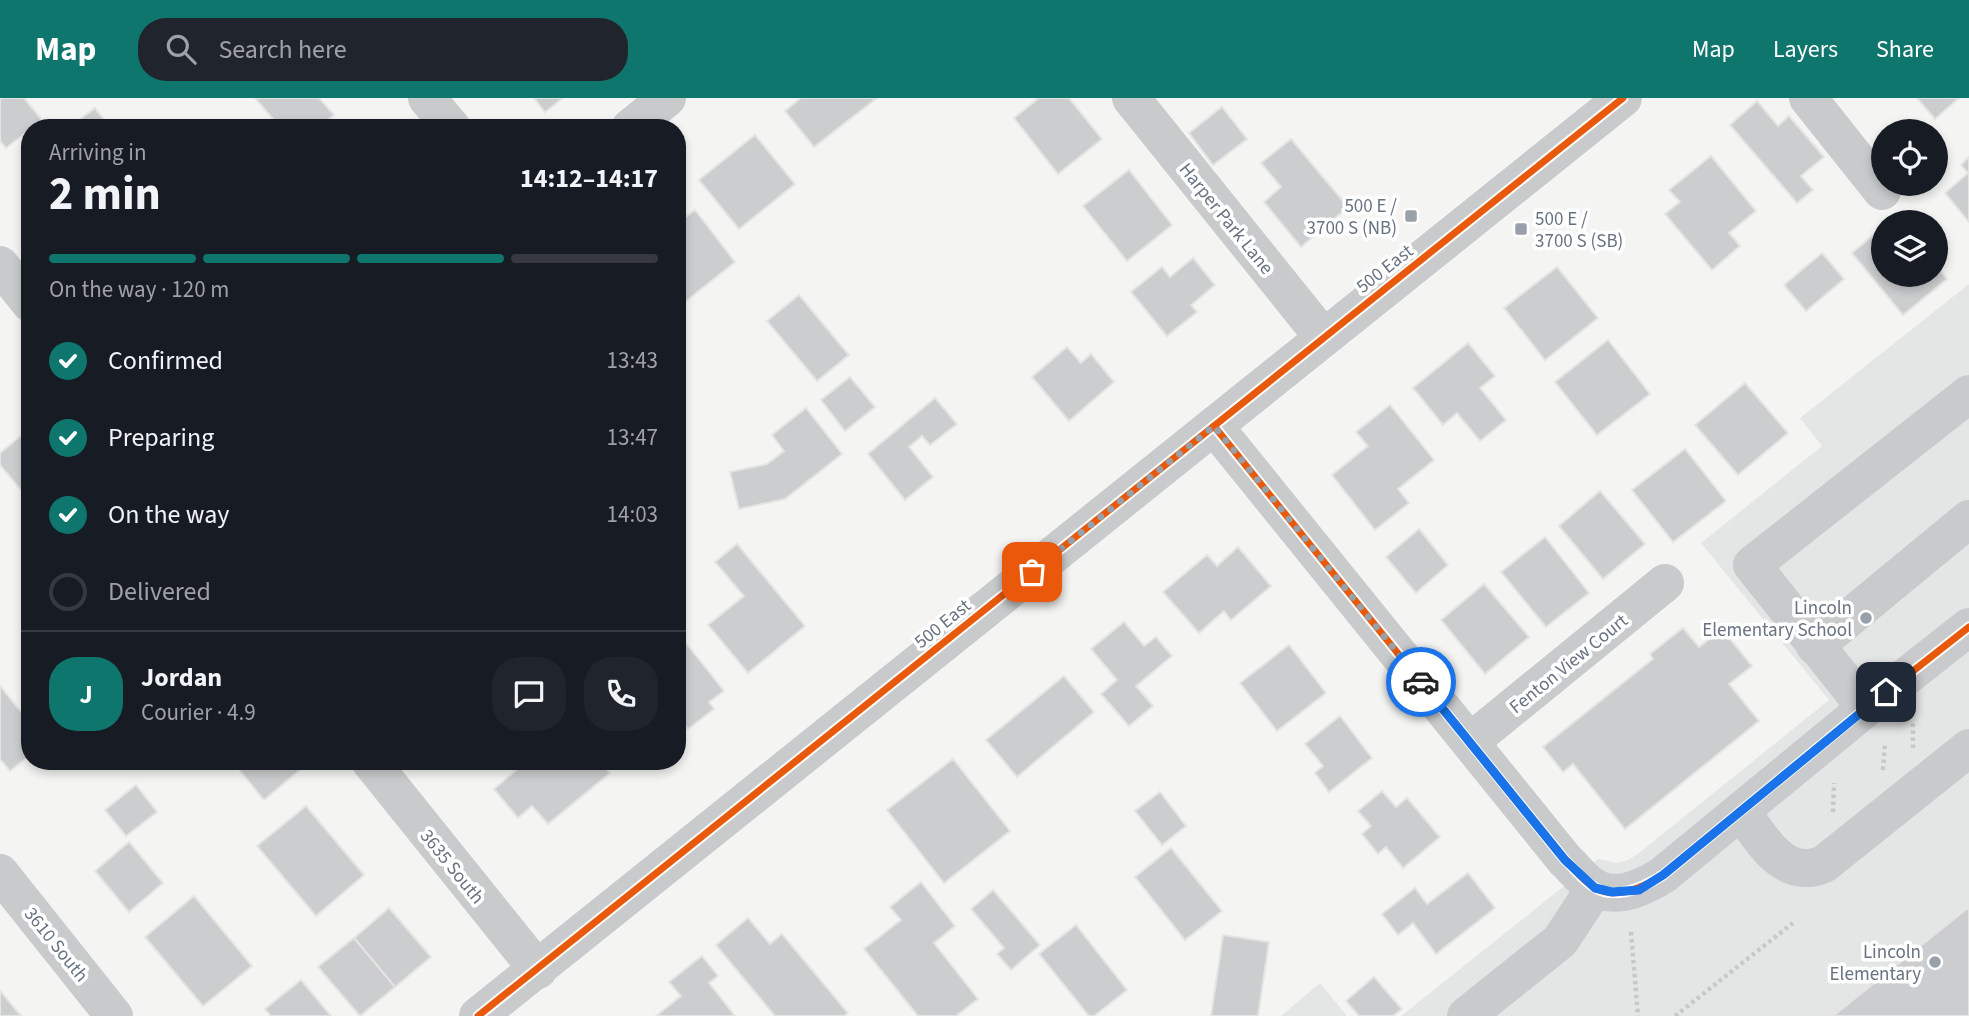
<!DOCTYPE html>
<html lang="en">
<head>
<meta charset="utf-8">
<style>
  body { margin:0; font-family:"Source Sans 3",sans-serif; background:#20242c; color:#f1f3f6; height:100vh; display:flex; flex-direction:column; font-size:26px; white-space:nowrap }
  * { box-sizing:border-box; margin:0 }
  p { font-size:23px; color:#9ea1a6 }
  .icon { flex:none; width:38px; height:38px; fill:none; stroke:currentColor; stroke-width:2; stroke-linecap:round; stroke-linejoin:round }
  .map { position:relative; flex:1; overflow:hidden }
  .details { position:absolute; left:21px; top:21px; width:665px; height:651px; display:flex; flex-direction:column; background:#171b24; border-radius:28px; box-shadow:0 4px 10px #0003 }
  .details>* { flex:none }
  .buttons { position:absolute; left:1871px; top:21px; display:grid; gap:14px }
  .buttons a { display:grid; place-items:center; width:77px; height:77px; border-radius:50%; background:#171b24; box-shadow:0 4px 10px #0003; font-size:35px }
  .pin { position:absolute; display:grid; place-items:center; width:60px; height:60px; color:#fff; margin:-30px; border-radius:14px; box-shadow:0 4px 10px #0006 }
  .courier { position:absolute; display:grid; place-items:center; width:70px; height:70px; margin:-35px; border:5px solid #1a73e8; border-radius:50%; background:#fff; color:#222; box-shadow:0 2px 9px #0007 }
  .overview em { font-style:normal; font-weight:700 }
  .overview div { display:flex; flex-direction:column-reverse }
  .overview { display:flex; align-items:center; justify-content:space-between; height:119px; padding:0 28px }
  h1 { font-size:46px; font-weight:700; line-height:52px }
  .bar { display:grid; grid-template-columns:repeat(4,1fr); gap:10px 7px; align-content:center; height:84px; padding:0 28px }
  .bar i { height:9px; border-radius:5px; background:#363941 }
  .bar .selected { background:#0f766e }
  .bar p { grid-column:span 4 }
  .line { display:flex; align-items:center; gap:18px; padding:0 28px; border-top:2px solid #363941 }
  .line div { flex:1 }
  .round { display:grid; place-items:center; flex:none; width:74px; height:74px; border-radius:28px; background:#20242c }
  ol { padding:0 28px; list-style:none }
  li { display:flex; align-items:center; gap:21px; height:77px }
  li p { margin-inline-start:auto }
  li .icon { padding:7px; border-radius:50%; background:#0f766e; color:#fff; stroke-width:4 }
  li:last-child { color:#9ea1a6 }
  li i { width:38px; height:38px; border:4px solid #363941; border-radius:50% }
  header { display:flex; align-items:center; gap:42px; box-sizing:border-box; height:98px; padding:0 35px; background:#0f766e; color:#fff }
  header strong { font-size:33px }
  nav { display:flex; gap:38px; margin-inline-start:auto; font-size:24px }
  .search { width:490px; height:63px; background:#20242c; display:flex; align-items:center; gap:18px; box-sizing:border-box; padding:0 24px; border-radius:28px; color:#9ea1a6; font-size:26px }
  .map>svg:first-child { display:block }
  .built { fill:#e4e6e6 }
  .building { fill:#cccdce; stroke:#e4e4e3; stroke-width:2 }
  .lines { fill:none; stroke-linecap:round; stroke-linejoin:round }
  .path { stroke:#c7c8c8; stroke-width:4.5; stroke-dasharray:3.5 3.5; stroke-linecap:butt }
  .minor { stroke:#c9cacb; stroke-width:38 }
  .cycleway-casing { stroke:#fff; stroke-width:11 }
  .cycleway { stroke:#e8590c; stroke-width:7 }
  .done { stroke:#98a0a9; stroke-width:7; stroke-dasharray:0 12.6 }
  .route { stroke:#1a73e8; stroke-width:9 }
  .poi-dot { fill:#98a0a9; stroke:#fff; stroke-width:2.5 }
  .labels { text-anchor:middle; stroke-width:7; stroke-linejoin:round; paint-order:stroke }
  .poi-label { font-size:19px; fill:#677381; stroke:#fff; text-anchor:end }
  .street-label { font-size:19px; fill:#677381; stroke:#fff }
</style>
</head>
<body>
<header>
<strong>Map</strong>
<div class="search"><svg class="icon" aria-label="search" viewBox="0 0 24 24"><circle cx="10" cy="10" r="6"/><path d="M15 15l6 6"/></svg>Search here</div>
<nav><a>Map</a><a>Layers</a><a>Share</a></nav>
</header>
<div class="map">
<svg width="1969" height="918" viewBox="0 0 1969 918">
  <rect width="100%" height="100%" fill="#f4f4f3"/>
  <g class="built">
    <polygon points="1969,186 1969,918 1401,918 1598,761 1618,765 1628,762 1639,755 1829,602 1701,445 1822,348 1800,320"/>
    <polygon points="1320,885 1347,918 1281,918"/>
  </g>
  <g class="building">
    <polygon points="0,0 24,0 42,22 6,50 0,43"/>
    <polygon points="255,0 319,0 334,17 319,30 281,30"/>
    <polygon points="534,0 563,0 545,14"/>
    <polygon points="801,0 877,0 814,49 785,13"/>
    <polygon points="1039,0 1069,0 1102,41 1058,76 1014,20"/>
    <polygon points="1917,0 1959,0 1935,21"/>
    <polygon points="1757,3 1778,28 1789,18 1824,59 1801,78 1813,92 1797,105 1730,27"/>
    <polygon points="1222,9 1247,41 1213,67 1189,35"/>
    <polygon points="95,10 110,30 69,30"/>
    <polygon points="755,37 795,86 739,131 699,82"/>
    <polygon points="1291,41 1348,109 1301,149 1264,104 1281,89 1261,65"/>
    <polygon points="1711,58 1756,113 1729,135 1740,148 1712,172 1665,116 1680,104 1669,92"/>
    <polygon points="1969,59 1969,124 1945,95 1968,75 1961,67"/>
    <polygon points="1129,72 1172,127 1127,163 1083,108"/>
    <polygon points="695,112 735,164 686,203 677,192 677,126"/>
    <polygon points="1872,138 1879,147 1883,143 1883,177 1936,177 1936,167 1947,181 1903,217 1852,155"/>
    <polygon points="1822,155 1844,181 1806,213 1784,187"/>
    <polygon points="1193,160 1215,187 1191,207 1197,214 1167,238 1131,194 1162,169 1170,179"/>
    <polygon points="1557,169 1598,220 1545,262 1504,210"/>
    <polygon points="799,197 849,257 817,283 767,223"/>
    <polygon points="1608,242 1650,296 1597,337 1555,284"/>
    <polygon points="1468,245 1495,278 1480,290 1506,322 1480,343 1457,315 1443,327 1413,290"/>
    <polygon points="1067,249 1081,265 1091,256 1114,284 1069,323 1032,279"/>
    <polygon points="850,279 875,309 845,333 821,302"/>
    <polygon points="1745,285 1788,335 1738,377 1695,327"/>
    <polygon points="935,300 957,326 930,347 922,338 909,349 933,379 905,402 868,356"/>
    <polygon points="1390,307 1434,362 1398,391 1409,405 1375,432 1332,377 1368,348 1356,334"/>
    <polygon points="806,310 842,356 785,401 739,411 730,374 767,366 784,353 772,337"/>
    <polygon points="28,332 30,334 30,395 26,398 0,367 0,355"/>
    <polygon points="1685,351 1726,403 1673,444 1632,392"/>
    <polygon points="1600,393 1645,446 1603,481 1559,428"/>
    <polygon points="1419,431 1448,467 1416,495 1386,459"/>
    <polygon points="1545,439 1589,495 1546,529 1501,474"/>
    <polygon points="737,446 805,528 748,575 708,527 744,498 715,464"/>
    <polygon points="1238,449 1271,488 1231,522 1224,513 1199,535 1163,494 1207,457 1217,468"/>
    <polygon points="1484,486 1529,539 1485,576 1441,522"/>
    <polygon points="1124,524 1144,548 1156,539 1172,558 1136,588 1153,608 1129,628 1101,596 1117,582 1091,551"/>
    <polygon points="1683,530 1699,549 1722,531 1752,568 1729,586 1759,623 1625,731 1573,666 1563,674 1543,649 1653,561 1650,556"/>
    <polygon points="677,534 724,593 709,604 714,611 688,631 677,618"/>
    <polygon points="1289,547 1326,595 1277,633 1240,585"/>
    <polygon points="1064,578 1094,614 1017,679 986,642"/>
    <polygon points="0,588 30,625 30,657 10,673 0,661"/>
    <polygon points="1340,618 1372,660 1329,694 1315,675 1323,668 1305,646"/>
    <polygon points="953,661 1010,733 944,785 887,712"/>
    <polygon points="232,663 297,663 302,670 264,702"/>
    <polygon points="527,663 600,663 610,675 548,726 532,708 518,720 494,691"/>
    <polygon points="136,687 157,714 126,738 105,712"/>
    <polygon points="1382,693 1396,709 1407,700 1440,739 1403,770 1386,749 1378,756 1362,736 1371,728 1358,713"/>
    <polygon points="1160,694 1186,728 1162,747 1135,713"/>
    <polygon points="306,708 364,777 316,818 257,748"/>
    <polygon points="129,744 163,785 129,814 95,773"/>
    <polygon points="1171,750 1222,813 1185,842 1135,779"/>
    <polygon points="1468,775 1495,810 1436,856 1413,825 1398,837 1382,816 1415,790 1427,806"/>
    <polygon points="921,784 955,828 934,845 978,901 956,918 918,918 864,851 901,822 890,809"/>
    <polygon points="993,792 1040,847 1011,872 997,856 1004,850 971,811"/>
    <polygon points="194,798 252,868 203,908 145,839"/>
    <polygon points="1969,809 1969,918 1833,918"/>
    <polygon points="1969,809 1969,918 1833,918"/>
    <polygon points="389,810 431,859 395,889 354,840"/>
    <polygon points="748,820 770,846 782,836 848,915 844,918 775,918 716,847"/>
    <polygon points="1076,827 1127,892 1094,918 1089,918 1039,856"/>
    <polygon points="1223,837 1269,844 1258,918 1211,918"/>
    <polygon points="354,840 395,889 360,918 318,869"/>
    <polygon points="702,858 718,878 709,885 735,918 656,918 681,898 669,884"/>
    <polygon points="1374,879 1402,911 1393,918 1359,918 1346,903"/>
    <polygon points="301,882 331,918 271,918 265,911"/>
    <polygon points="0,893 21,918 0,918"/>
  </g>
  <g class="lines">
    <g class="path">
      <polyline points="1913,650 1913,623"/>
      <polyline points="1883,672 1885,645"/>
      <polyline points="1833,714 1834,685"/>
      <polyline points="1631,834 1638,918"/>
      <polyline points="1675,918 1793,825"/>
    </g>
    <g class="minor">
      <polyline points="427,0 452,30"/>
      <polyline points="1131,0 1323,239"/>
      <polyline points="1808,0 1882,93"/>
      <polyline points="630,30 667,0"/>
      <polyline points="0,167 30,205"/>
      <path d="M1214 328 1565 762C1574 770 1583 783 1594 789 1616 803 1644 789 1663 777L1866 610 1969 529"/>
      <polyline points="1815,548 1969,421"/>
      <polyline points="1866,610 1752,467 1969,296"/>
      <polyline points="1470,644 1665,485"/>
      <polyline points="370,663 538,872"/>
      <path d="M1741 713C1757 734 1777 772 1807 770 1813 770 1819 768 1824 766L1969 650"/>
      <polyline points="0,775 114,918"/>
      <polyline points="478,918 1623,0"/>
      <polyline points="1466,918 1560,843 1595,790"/>
    </g>
    <g class="cycleway-casing">
      <g id="cycleway">
        <path d="M1214 328 1565 762C1574 770 1583 783 1594 789 1616 803 1644 789 1663 777L1866 610 1969 529"/>
        <polyline points="478,918 1623,0"/>
      </g>
    </g>
    <use href="#cycleway" class="cycleway"/>
  </g>
  <g class="lines">
    <polyline class="done" points="1032,474 1214,328 1421,584"/>
    <polyline class="route" points="1421,584 1565,762 1595,790 1612,794 1639,792 1663,777 1886,594"/>
  </g>
  <g class="poi-dot">
    <rect x="1404" y="111" width="14" height="14" rx="3.5"/>
    <rect x="1514" y="124" width="14" height="14" rx="3.5"/>
    <circle cx="1866" cy="520" r="7"/>
    <circle cx="1935" cy="864" r="7"/>
  </g>
  <g class="labels">
    <g class="poi-label">
      <text x="1397" y="114">500 E /<tspan x="1397" dy="22">3700 S (NB)</tspan></text>
      <text x="1535" y="127" text-anchor="start">500 E /<tspan x="1535" dy="22">3700 S (SB)</tspan></text>
      <text x="1852" y="516">Lincoln<tspan x="1852" dy="22">Elementary School</tspan></text>
      <text x="1921" y="860">Lincoln<tspan x="1921" dy="22">Elementary</tspan></text>
    </g>
    <g class="street-label">
      <text transform="translate(1227 120) rotate(51)" y="7">Harper Park Lane</text>
      <text transform="translate(1384 170) rotate(-38)" y="7">500 East</text>
      <text transform="translate(942 525) rotate(-39)" y="7">500 East</text>
      <text transform="translate(1568 565) rotate(-39)" y="7">Fenton View Court</text>
      <text transform="translate(453 768) rotate(51)" y="7">3635 South</text>
      <text transform="translate(57 846) rotate(51)" y="7">3610 South</text>
    </g>
  </g>
</svg>
<div class="buttons">
<a><svg class="icon" aria-label="locate" viewBox="0 0 24 24"><circle cx="12" cy="12" r="6"/><path d="M12 2v4M12 18v4M2 12h4M18 12h4"/></svg></a>
<a><svg class="icon" aria-label="layers" viewBox="0 0 24 24"><path d="M12 4l9 5-9 5-9-5zM3 14l9 5 9-5"/></svg></a>
</div>
<div class="pin" style="left:1032px;top:474px;background:#ea580c"><svg class="icon" aria-label="bag" viewBox="0 0 24 24"><path d="M5 8h14l-1 12H6zM9 8a3 3 0 0 1 6 0"/></svg></div>
<div class="pin" style="left:1886px;top:594px;background:#1f2937"><svg class="icon" aria-label="home" viewBox="0 0 24 24"><path d="M3 11l9-7 9 7M6 9v11h12V9"/></svg></div>
<div class="courier" style="left:1421px;top:584px"><svg class="icon" aria-label="car" viewBox="0 0 24 24"><path d="M5 17H2v-5l4-1 3-4h7l3 4 3 1v5h-3M9 17h6M6 11h13"/><circle cx="7" cy="17" r="2"/><circle cx="17" cy="17" r="2"/></svg></div>
<section class="details">
<div class="overview"><div><h1>2 min</h1><p>Arriving in</p></div><em>14:12–14:17</em></div>
<div class="bar"><i class="selected"></i><i class="selected"></i><i class="selected"></i><i></i><p>On the way · 120 m</p></div>
<ol>
<li><svg class="icon" aria-label="check" viewBox="0 0 24 24"><path d="M5 12l5 5 9-10"/></svg>Confirmed<p>13:43</p></li>
<li><svg class="icon" aria-label="check" viewBox="0 0 24 24"><path d="M5 12l5 5 9-10"/></svg>Preparing<p>13:47</p></li>
<li><svg class="icon" aria-label="check" viewBox="0 0 24 24"><path d="M5 12l5 5 9-10"/></svg>On the way<p>14:03</p></li>
<li><i></i>Delivered</li>
</ol>
<div class="line" style="height:126px"><b class="round" style="background:#0f766e;color:#fff">J</b><div><b>Jordan</b><p>Courier · 4.9</p></div><a class="round"><svg class="icon" aria-label="chat" viewBox="0 0 24 24"><path d="M4 5h16v11H9l-5 4z"/></svg></a><a class="round"><svg class="icon" aria-label="phone" viewBox="0 0 24 24"><path d="M5 4h4l2 5-3 2q2 4 5 5l2-3 5 2v4C11 20 4 13 5 4z"/></svg></a></div>
</section>
</div>
</body>
</html>
